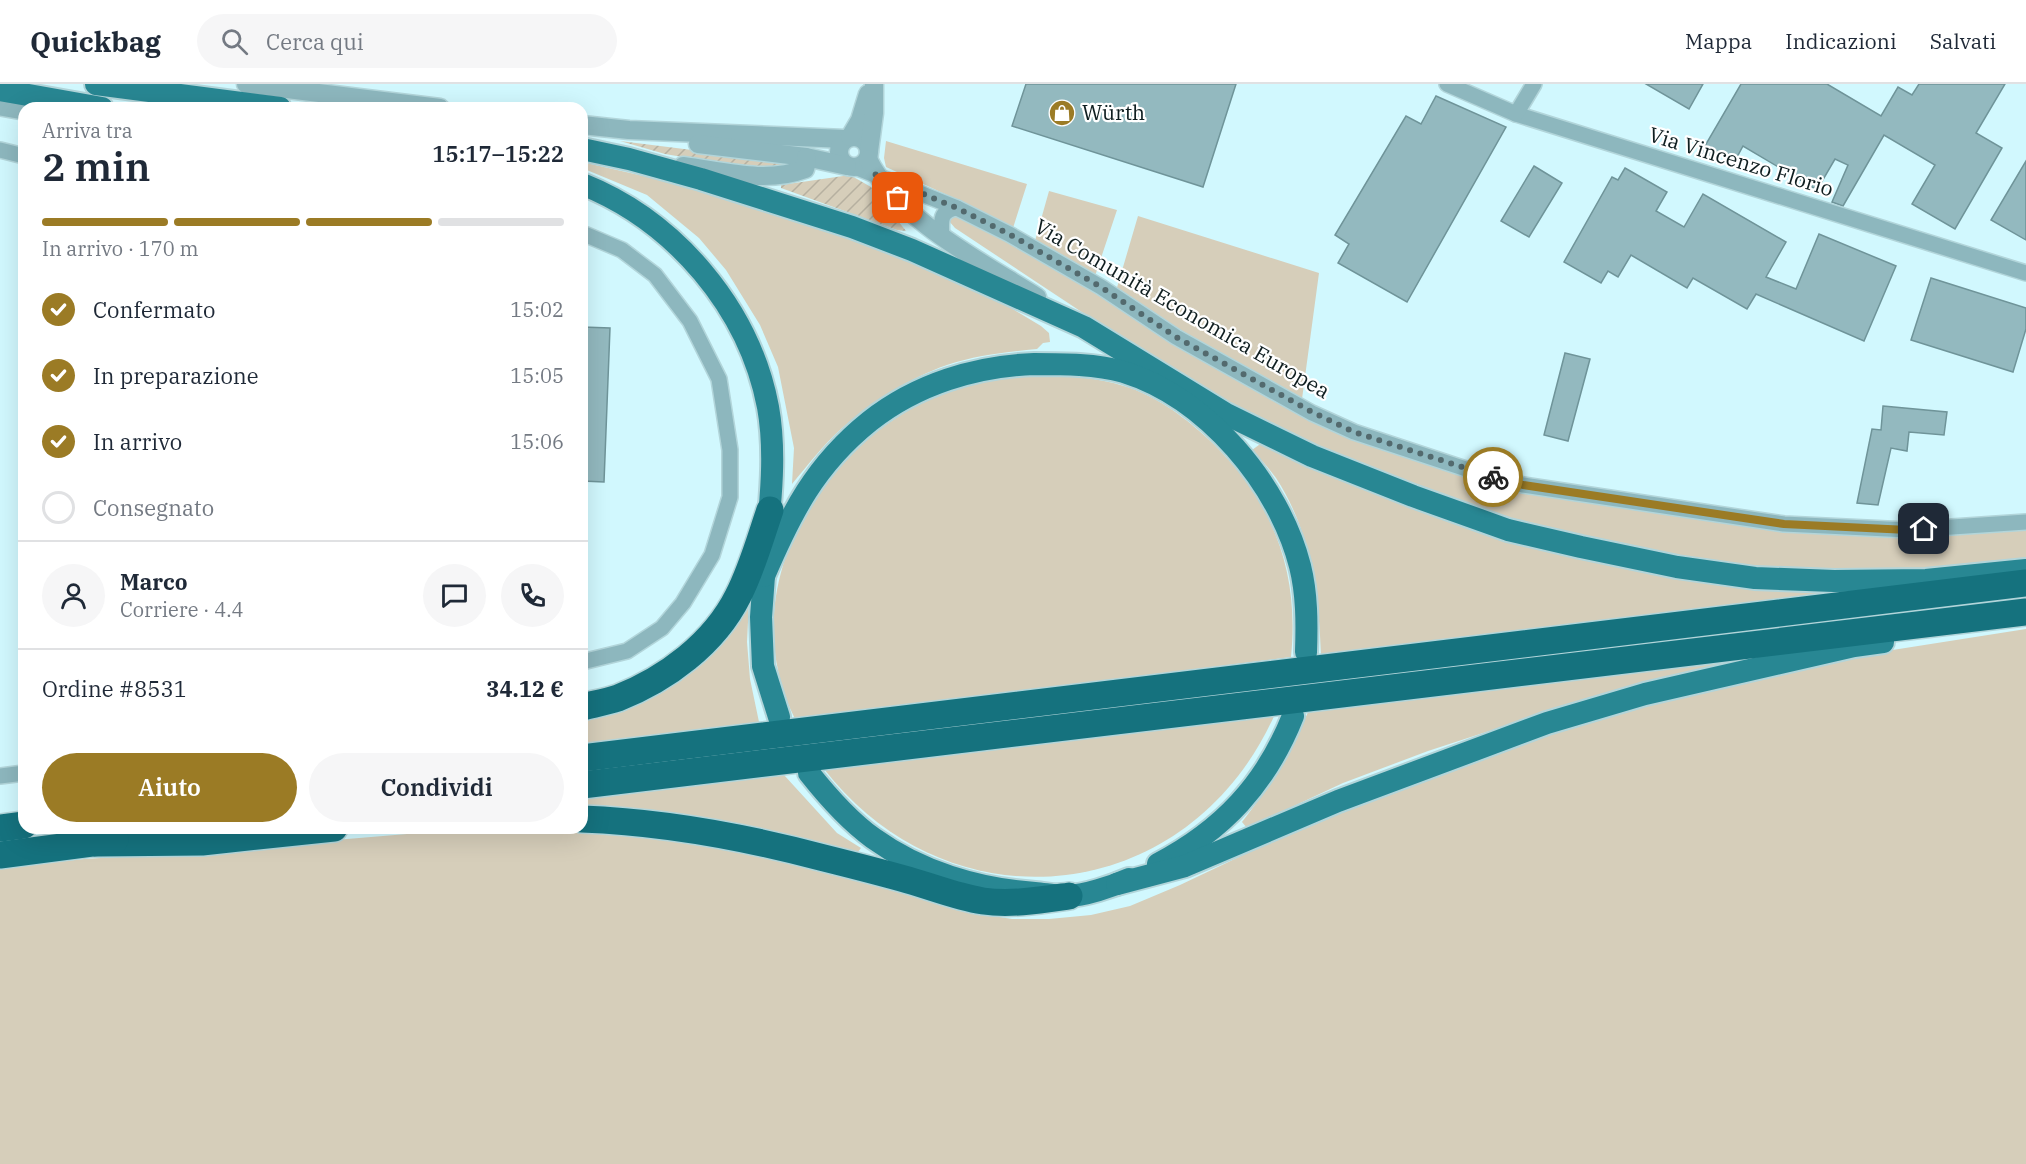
<!DOCTYPE html>
<html lang="it">
<head>
<meta charset="utf-8">
<style>
  body { margin:0; font-family:"IBM Plex Serif",serif; background:#f6f6f7; color:#1f2937; height:100vh; display:flex; flex-direction:column; font-size:22px; white-space:nowrap }
  * { box-sizing:border-box; margin:0 }
  p { font-size:20px; color:#747a83 }
  .icon { flex:none; width:33px; height:33px; fill:none; stroke:currentColor; stroke-width:2; stroke-linecap:round; stroke-linejoin:round }
  .map { position:relative; flex:1; overflow:hidden }
  .sheet { position:absolute; left:18px; top:18px; width:570px; height:732px; display:flex; flex-direction:column; background:#fff; border-radius:18px; box-shadow:0 6px 24px #0002 }
  .sheet>* { flex:none }
  .pin { position:absolute; display:grid; place-items:center; width:51px; height:51px; color:#fff; margin:-26px; border-radius:12px; box-shadow:0 3px 9px #0006 }
  .courier { position:absolute; display:grid; place-items:center; width:60px; height:60px; margin:-30px; border:4px solid #9b7b25; border-radius:50%; background:#fff; color:#222; box-shadow:0 2px 8px #0007 }
  .head em { font-style:normal; font-weight:600 }
  .head div { display:flex; flex-direction:column-reverse }
  .head { display:flex; align-items:center; justify-content:space-between; height:102px; padding:0 24px }
  h1 { font-size:39px; font-weight:600; line-height:45px }
  .bar { display:grid; grid-template-columns:repeat(4,1fr); gap:9px 6px; align-content:center; height:72px; padding:0 24px }
  .bar i { height:8px; border-radius:4px; background:#e0e1e3 }
  .bar .active { background:#9b7b25 }
  .bar p { grid-column:span 4 }
  .line { display:flex; align-items:center; gap:15px; padding:0 24px; border-top:2px solid #e0e1e3 }
  .line div { flex:1 }
  .round { display:grid; place-items:center; flex:none; width:63px; height:63px; border-radius:32px; background:#f6f6f7 }
  ol { padding:0 24px; list-style:none }
  li { display:flex; align-items:center; gap:18px; height:66px }
  li p { margin-inline-start:auto }
  li .icon { padding:6px; border-radius:50%; background:#9b7b25; color:#fff; stroke-width:4 }
  li:last-child { color:#747a83 }
  li i { width:33px; height:33px; border:3px solid #e0e1e3; border-radius:50% }
  .cta { display:flex; gap:12px; margin-top:auto; padding:12px 24px }
  .cta a { flex:1; height:69px; border-radius:36px; background:#9b7b25; color:#fff; font-size:24px; font-weight:600; line-height:69px; text-align:center }
  .cta a+a { background:#f6f6f7; color:#1f2937 }
  header { display:flex; align-items:center; gap:36px; box-sizing:border-box; height:84px; padding:0 30px; background:#fff; border-bottom:2px solid #e0e1e3 }
  header strong { font-size:28px }
  nav { display:flex; gap:33px; margin-inline-start:auto; font-size:21px }
  .search { width:420px; height:54px; background:#f6f6f7; display:flex; align-items:center; gap:15px; box-sizing:border-box; padding:0 21px; border-radius:33px; color:#747a83; font-size:22px }
  .map>svg:first-child { display:block }
  .grass { fill:#d6ceba }
  .garden { fill:url(#garden-furrows) }
  .building { fill:#93b9bf; stroke:#6f9499; stroke-width:1.5 }
  .lines { fill:none; stroke-linecap:round; stroke-linejoin:round }
  .minor-casing { stroke:#b2d5da; stroke-width:18 }
  .tertiary-casing { stroke:#b2d5da; stroke-width:21 }
  .primary-casing { stroke:#b2d5da; stroke-width:26 }
  .motorway-casing { stroke:#b2d5da; stroke-width:30 }
  .minor { stroke:#8db7be; stroke-width:15 }
  .tertiary { stroke:#8db7be; stroke-width:18 }
  .primary { stroke:#288793; stroke-width:22 }
  .motorway { stroke:#15727e; stroke-width:27 }
  .done { stroke:#536a6e; stroke-width:6; stroke-dasharray:0 10.8 }
  .route { stroke:#9b7b25; stroke-width:8 }
  .labels { text-anchor:middle; stroke-width:4.5; stroke-linejoin:round; paint-order:stroke }
  .poi-label { font-size:21px; fill:#0f1e20; stroke:#fff; text-anchor:start }
  .street-label { font-size:21px; fill:#0f1e20; stroke:#fff }
</style>
</head>
<body>
<header>
<strong>Quickbag</strong>
<div class="search"><svg class="icon" aria-label="search" viewBox="0 0 24 24"><circle cx="10" cy="10" r="6"/><path d="M15 15l6 6"/></svg>Cerca qui</div>
<nav><a>Mappa</a><a>Indicazioni</a><a>Salvati</a></nav>
</header>
<div class="map">
<svg width="2026" height="1080" viewBox="0 0 2026 1080">
  <defs>
    <pattern id="garden-furrows" width="10" height="10" patternUnits="userSpaceOnUse" patternTransform="scale(1.5)"><rect width="10" height="10" fill="#d6ceba"/><path d="M-1 1l2-2M0 10L10 0M9 11l2-2" fill="none" stroke="#b6b0a0"/></pattern>
  </defs>
  <rect width="100%" height="100%" fill="#d1f8fe"/>
  <g class="grass">
    <polygon points="886,57 1027,100 1013,144 969,121 886,83 884,74"/>
    <path d="M582 78 683 101 835 146 909 175 1011 224 1041 242 1049 249 1050 258 1043 259 1037 265C1007 268 976 271 947 281 909 294 872 318 841 345 823 361 808 381 792 400L794 364 778 283 760 241 726 186 699 154 647 111 582 84Z"/>
    <polygon points="1049,107 1117,126 1095,192 1035,157"/>
    <polygon points="956,129 1061,188 1203,277 1275,318 1331,346 1510,402 1835,449 1925,453 2026,445 2026,477 1897,487 1765,486 1689,477 1498,433 1323,367 1212,310 1136,264 955,144 949,137 951,131"/>
    <path d="M1138 132 1319 189 1302 315C1237 285 1176 245 1116 207Z"/>
    <path d="M1038 291C1067 292 1096 293 1124 302 1154 311 1182 331 1205 352 1271 412 1300 485 1291 573L795 635C731 506 819 359 944 309 974 298 1007 293 1038 291Z"/>
    <path d="M1263 358 1493 452 1833 507 1825 512 1321 572C1319 509 1311 448 1276 394 1269 384 1260 375 1252 366Z"/>
    <polygon points="749,518 747,558 750,595 759,638 582,661 582,632"/>
    <polygon points="2026,545 2026,1080 0,1080 0,784 84,775 168,770 407,750 514,744 582,744 676,756 790,778 914,811 963,827 1012,835 1049,835 1091,831 1130,822 1180,801 1283,752 1358,719 1510,662 1611,629 1829,576"/>
    <path d="M1772 572 1606 609 1428 667 1343 699 1247 744 1242 738C1272 700 1289 671 1309 626Z"/>
    <path d="M1275 630C1190 821 953 850 824 685Z"/>
    <polygon points="784,691 837,749 861,764 854,773 582,727 582,715"/>
  </g>
  <g class="garden">
    <polygon points="620,57 789,78 788,82 759,85 700,76 665,70"/>
    <polygon points="850,91 871,103 906,147 897,146 781,104 781,101"/>
  </g>
  <g class="building">
    <polygon points="1026,0 1236,0 1203,103 1012,42"/>
    <polygon points="1646,0 1703,0 1689,25"/>
    <polygon points="1741,0 1827,0 1881,32 1898,3 1912,11 1919,0 2005,0 1976,49 2002,64 1955,145 1912,120 1935,81 1884,51 1843,122 1832,118 1848,81 1835,75 1817,106 1743,62 1737,73 1719,68 1716,78 1699,72"/>
    <polygon points="1436,12 1506,43 1407,218 1338,179 1349,160 1335,151 1406,32 1421,40"/>
    <polygon points="2026,77 2026,156 1991,136"/>
    <polygon points="1534,82 1562,99 1529,153 1501,137"/>
    <polygon points="1625,84 1667,108 1656,127 1684,143 1703,110 1786,158 1766,193 1796,205 1819,150 1896,182 1864,257 1756,210 1747,225 1693,194 1687,204 1631,171 1618,193 1608,187 1601,199 1564,178 1612,93 1618,96"/>
    <polygon points="1931,194 2026,224 2026,245 2013,288 1911,256"/>
    <polygon points="582,243 610,244 604,398 582,397"/>
    <polygon points="1565,269 1590,275 1568,357 1544,351"/>
    <polygon points="1883,322 1947,328 1944,351 1909,348 1907,367 1891,364 1878,421 1857,419 1872,345 1881,346"/>
  </g>
  <g class="lines">
    <g class="minor-casing">
      <g id="minor">
        <polyline points="1447,0 1516,30 2026,189"/>
        <polyline points="0,24 24,28"/>
        <polyline points="1516,30 1534,0"/>
        <polyline points="0,66 24,72"/>
        <polyline points="855,83 957,124 1009,150 1101,203 1176,253 1312,329 1354,348 1466,385 1523,401 1784,440 1908,446 2026,438"/>
        <polyline points="582,149 622,166 655,191 690,237 719,295 730,366 730,413 712,471 683,519 662,544 627,567 582,578"/>
        <path d="M942 153C941 139 939 126 957 124"/>
        <polyline points="0,692 24,689"/>
      </g>
    </g>
    <g class="tertiary-casing">
      <g id="tertiary">
        <polyline points="246,0 440,24"/>
        <polyline points="582,41 629,46 845,55"/>
        <circle cx="854" cy="68" r="15"/>
        <polyline points="850,53 860,36 868,10"/>
        <polyline points="698,60 806,73 847,82"/>
        <polyline points="869,67 874,29 874,0"/>
        <path d="M868 75C897 135 982 178 1037 213"/>
        <path d="M683 82C723 87 766 100 805 85L807 78 806 73"/>
      </g>
    </g>
    <g class="primary-casing">
      <g id="primary">
        <polyline points="96,0 280,24"/>
        <polyline points="0,6 102,24"/>
        <polyline points="582,65 629,75 701,95 852,143 912,166 1084,243 1226,330 1312,372 1413,412 1508,446 1581,463 1677,483 1755,494 1834,497 1926,496 2026,486"/>
        <path d="M582 100C675 137 749 224 768 323 775 362 772 403 768 442"/>
        <polyline points="765,478 761,533 763,582 779,633"/>
        <path d="M764 492C791 429 815 381 870 337 917 300 976 282 1034 280 1064 280 1096 280 1124 288 1207 314 1279 400 1300 482 1307 510 1307 539 1306 568"/>
        <path d="M809 689C828 713 848 736 873 754 920 788 978 805 1035 809 1046 810 1057 812 1067 812 1084 812 1113 802 1129 795"/>
        <path d="M1158 780C1223 746 1266 700 1293 632"/>
        <polyline points="1117,800 1185,782 1338,717 1547,639 1645,610 1854,562 1883,558"/>
      </g>
    </g>
    <g class="motorway-casing">
      <g id="motorway">
        <path d="M582 623C594 620 606 618 618 614 666 595 714 560 738 512 752 485 760 455 770 426"/>
        <polyline points="582,674 2026,499"/>
        <polyline points="582,701 2026,528"/>
        <path d="M582 735C664 738 745 753 824 774 852 781 880 788 908 796 933 803 957 813 983 817 1011 821 1041 816 1069 812"/>
        <polyline points="0,744 24,741"/>
        <polyline points="97,759 202,758 334,744"/>
        <polyline points="0,771 115,756"/>
      </g>
    </g>
    <use href="#minor" class="minor"/>
    <use href="#tertiary" class="tertiary"/>
    <use href="#primary" class="primary"/>
    <use href="#motorway" class="motorway"/>
  </g>
  <g class="lines">
    <polyline class="done" points="898,114 875,90 957,124 1009,150 1101,203 1176,253 1312,328 1354,348 1493,393"/>
    <polyline class="route" points="1493,393 1523,401 1784,440 1908,446 1924,445"/>
  </g>
  <defs>
    <g id="shop-disc" transform="scale(1.35)"><circle r="9.5" fill="#9b7b25" stroke="#fff"/><path d="M-5-2.5h2.3a2.7 3.5 0 0 1 5.4 0H5L5.5 6h-11ZM-1.5-2.5h3a1.5 2.3 0 0 0-3 0Z" fill="#fff"/></g>
  </defs>
  <g fill-rule="evenodd">
    <use href="#shop-disc" x="1062" y="29"/>
  </g>
  <g class="labels">
    <g class="poi-label">
      <text x="1082" y="36">Würth</text>
    </g>
    <g class="street-label">
      <text transform="translate(1741 78) rotate(17)" y="7">Via Vincenzo Florio</text>
      <text transform="translate(1182 225) rotate(30)" y="7">Via Comunità Economica Europea</text>
    </g>
  </g>
</svg>
<div class="pin" style="left:898px;top:114px;background:#ea580c"><svg class="icon" aria-label="bag" viewBox="0 0 24 24"><path d="M5 8h14l-1 12H6zM9 8a3 3 0 0 1 6 0"/></svg></div>
<div class="pin" style="left:1924px;top:445px;background:#1f2937"><svg class="icon" aria-label="home" viewBox="0 0 24 24"><path d="M3 11l9-7 9 7M6 9v11h12V9"/></svg></div>
<div class="courier" style="left:1493px;top:393px"><svg class="icon" aria-label="bike" viewBox="0 0 24 24"><circle cx="6" cy="16" r="4"/><circle cx="18" cy="16" r="4"/><path d="M6 16l4-8h5l3 8M10 8l3 8H6M13 5h3"/></svg></div>
<section class="sheet">
<div class="head"><div><h1>2 min</h1><p>Arriva tra</p></div><em>15:17–15:22</em></div>
<div class="bar"><i class="active"></i><i class="active"></i><i class="active"></i><i></i><p>In arrivo · 170 m</p></div>
<ol>
<li><svg class="icon" aria-label="check" viewBox="0 0 24 24"><path d="M5 12l5 5 9-10"/></svg>Confermato<p>15:02</p></li>
<li><svg class="icon" aria-label="check" viewBox="0 0 24 24"><path d="M5 12l5 5 9-10"/></svg>In preparazione<p>15:05</p></li>
<li><svg class="icon" aria-label="check" viewBox="0 0 24 24"><path d="M5 12l5 5 9-10"/></svg>In arrivo<p>15:06</p></li>
<li><i></i>Consegnato</li>
</ol>
<div class="line" style="height:108px"><a class="round"><svg class="icon" aria-label="person" viewBox="0 0 24 24"><circle cx="12" cy="8" r="4"/><path d="M4 21q1-7 8-7t8 7"/></svg></a><div><b>Marco</b><p>Corriere · 4.4</p></div><a class="round"><svg class="icon" aria-label="chat" viewBox="0 0 24 24"><path d="M4 5h16v11H9l-5 4z"/></svg></a><a class="round"><svg class="icon" aria-label="phone" viewBox="0 0 24 24"><path d="M5 4h4l2 5-3 2q2 4 5 5l2-3 5 2v4C11 20 4 13 5 4z"/></svg></a></div>
<div class="line" style="height:78px"><div>Ordine #8531</div><b>34.12 €</b></div>
<div class="cta"><a>Aiuto</a><a>Condividi</a></div>
</section>
</div>
</body>
</html>
